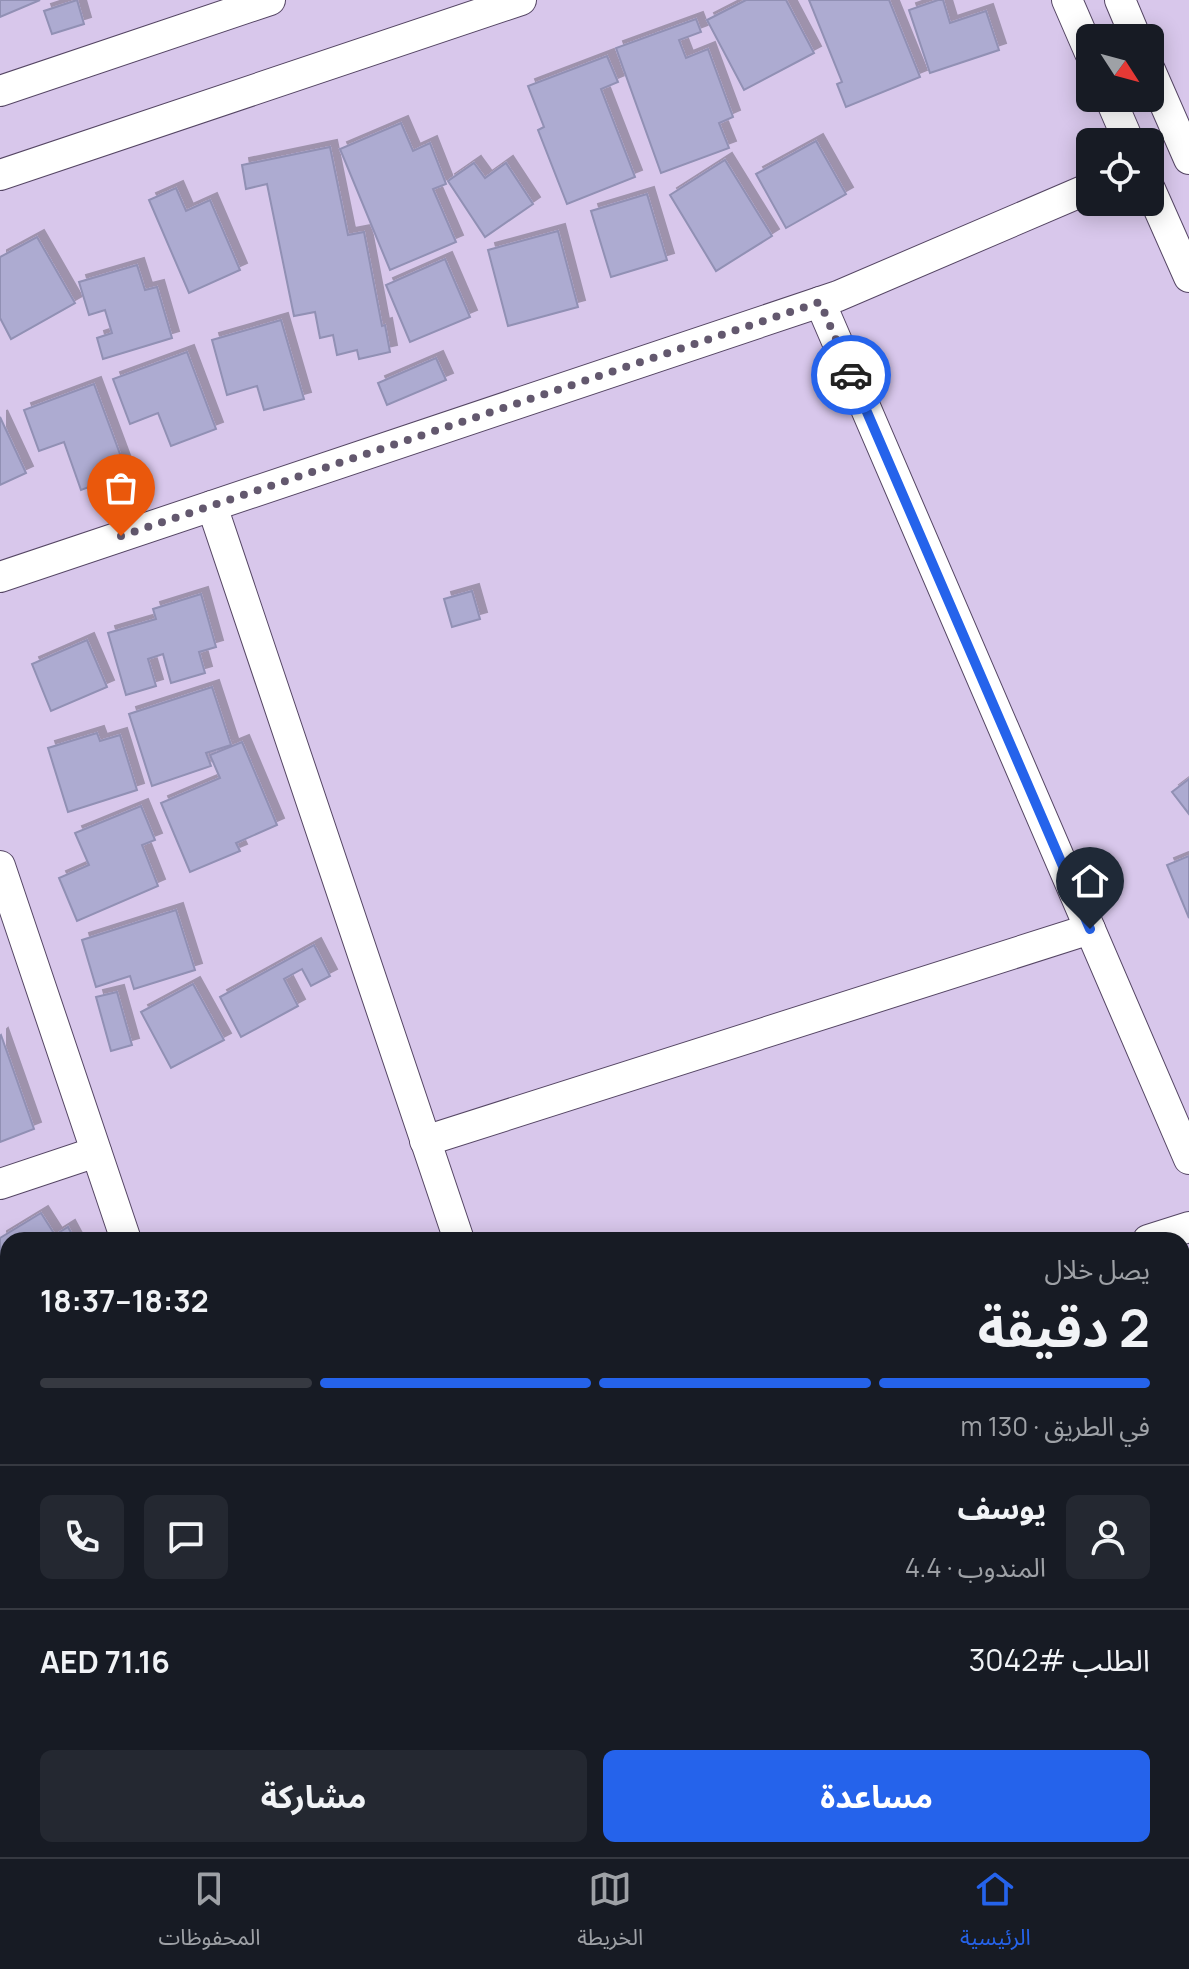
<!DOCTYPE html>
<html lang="ar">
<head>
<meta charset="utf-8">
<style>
  body { margin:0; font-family:Manrope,"Noto Sans Arabic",sans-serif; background:#242831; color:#f1f3f6; direction:rtl; height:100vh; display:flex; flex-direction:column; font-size:30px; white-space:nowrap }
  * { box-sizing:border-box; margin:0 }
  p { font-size:26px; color:#9ea1a6 }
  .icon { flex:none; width:44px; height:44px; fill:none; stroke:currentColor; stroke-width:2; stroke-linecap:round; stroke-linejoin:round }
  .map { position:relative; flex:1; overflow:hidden; direction:ltr }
  .drawer { position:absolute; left:0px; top:1232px; width:1190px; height:626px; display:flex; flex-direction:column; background:#171b24; border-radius:24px 24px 0 0; box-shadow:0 4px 20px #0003; direction:rtl }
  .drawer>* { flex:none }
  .needle { width:52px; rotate:126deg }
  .controls { position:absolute; left:1076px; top:24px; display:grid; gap:16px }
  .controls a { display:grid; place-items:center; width:88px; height:88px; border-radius:12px; background:#171b24; box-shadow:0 4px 20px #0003; font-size:40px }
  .pin { position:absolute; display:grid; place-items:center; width:68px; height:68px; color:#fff; margin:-82px -34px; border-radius:50% 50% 50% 0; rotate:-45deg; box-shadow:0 0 8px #0007 }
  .pin .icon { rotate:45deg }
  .courier { position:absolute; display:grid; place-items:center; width:80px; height:80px; margin:-40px; border:6px solid #2563eb; border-radius:50%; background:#fff; color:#222; box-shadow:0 2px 10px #0007 }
  .overview em { font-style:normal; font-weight:700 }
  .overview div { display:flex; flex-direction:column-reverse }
  .overview { display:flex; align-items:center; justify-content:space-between; height:136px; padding:0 40px }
  h1 { font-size:52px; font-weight:700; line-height:60px }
  .bar { display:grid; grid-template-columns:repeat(4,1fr); gap:12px 8px; align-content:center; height:96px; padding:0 40px }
  .bar i { height:10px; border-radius:6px; background:#363941 }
  .bar .active { background:#2563eb }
  .bar p { grid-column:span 4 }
  .line { display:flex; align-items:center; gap:20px; padding:0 40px; border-top:2px solid #363941 }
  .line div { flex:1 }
  .round { display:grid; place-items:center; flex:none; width:84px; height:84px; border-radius:12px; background:#242831 }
  .primary-button { display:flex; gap:16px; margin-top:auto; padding:16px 40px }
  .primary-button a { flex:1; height:92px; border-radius:12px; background:#2563eb; color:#fff; font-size:32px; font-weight:700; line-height:92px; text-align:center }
  .primary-button a+a { background:#242831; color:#f1f3f6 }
  .dock { display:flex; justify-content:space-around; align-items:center; height:112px; border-top:2px solid #363941; background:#171b24; font-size:22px; color:#9ea1a6 }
  .dock a { display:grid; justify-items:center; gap:4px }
  .dock .active { color:#2563eb }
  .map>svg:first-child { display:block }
  .building { fill:#adabd1; stroke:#9190b4; stroke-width:2; filter:url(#shadow) }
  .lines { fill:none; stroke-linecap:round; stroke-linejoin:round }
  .minor-casing { stroke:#554664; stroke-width:32 }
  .major-casing { stroke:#554664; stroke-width:40 }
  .minor { stroke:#fff; stroke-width:30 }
  .major { stroke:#fff; stroke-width:38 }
  .done { stroke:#63586e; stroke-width:8; stroke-dasharray:0 14.4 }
  .route { stroke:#2563eb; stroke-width:10 }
</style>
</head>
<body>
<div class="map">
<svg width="1189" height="1857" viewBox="0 0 1189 1857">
  <defs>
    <filter id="shadow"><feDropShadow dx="7" dy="-7" stdDeviation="0" flood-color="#0004"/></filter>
  </defs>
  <rect width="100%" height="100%" fill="#d8c7eb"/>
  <g class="building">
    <polygon points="0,0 40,0 0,17"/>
    <polygon points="77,0 84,24 52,34 44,11"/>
    <polygon points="746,0 786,0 814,53 744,90 707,20"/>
    <polygon points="809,0 889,0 920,77 846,107 837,84 842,82"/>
    <polygon points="938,0 943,0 950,23 986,11 999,50 930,73 909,10"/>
    <polygon points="696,19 701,32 679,40 686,58 708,49 733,117 719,123 729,148 661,173 616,48"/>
    <polygon points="607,56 618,82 601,89 635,177 567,204 538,130 544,127 528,86"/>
    <polygon points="401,123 413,151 430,143 446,184 433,189 456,242 390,270 340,149"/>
    <polygon points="816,141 846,194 786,228 756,174"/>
    <polygon points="330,147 348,235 364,232 382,326 385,325 390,352 359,359 357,350 337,355 333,335 320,338 315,312 294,316 267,184 246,189 242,165"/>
    <polygon points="725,160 772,236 716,271 670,195"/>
    <polygon points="474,163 485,178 506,163 533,204 485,237 448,181"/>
    <polygon points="176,188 186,211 210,200 240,270 189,293 149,200"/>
    <polygon points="647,194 667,260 611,277 591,211"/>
    <polygon points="558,231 578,307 508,326 488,250"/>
    <polygon points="37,237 75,303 11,339 0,318 0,257"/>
    <polygon points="445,259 470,317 410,342 386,285"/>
    <polygon points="137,265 145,290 157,287 172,338 103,359 97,338 112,333 105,310 89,315 79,282"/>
    <polygon points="281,320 304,399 264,410 257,386 227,395 212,340"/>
    <polygon points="187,352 216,429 171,446 158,413 130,424 113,379"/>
    <polygon points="436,358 446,380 387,405 378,383"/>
    <polygon points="94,384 127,473 81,490 64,442 39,451 24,410"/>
    <polygon points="0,417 26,473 0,485"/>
    <polygon points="472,591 480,619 452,627 444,599"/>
    <polygon points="201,594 216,647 199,652 205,673 171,683 163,654 148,659 156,686 126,695 108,633 156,619 153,609"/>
    <polygon points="87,640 107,687 51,711 32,664"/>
    <polygon points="212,687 231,745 206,753 211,766 152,786 129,714"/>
    <polygon points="97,733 100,741 120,735 137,790 68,812 48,748"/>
    <polygon points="242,742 277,825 236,843 240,851 190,872 161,803 220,778 210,755"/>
    <polygon points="1189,779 1189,814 1172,792"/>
    <polygon points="141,806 155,840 142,845 158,886 77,921 59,878 89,865 75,833"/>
    <polygon points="1189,856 1189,918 1167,865"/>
    <polygon points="176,910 195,970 134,989 130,976 96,987 82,940"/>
    <polygon points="314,945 330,976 311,986 302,969 284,979 298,1006 241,1037 220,997"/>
    <polygon points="193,984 224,1040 171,1068 141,1012"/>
    <polygon points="117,992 132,1045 111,1051 96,997"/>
    <polygon points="1,1035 34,1129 0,1142 0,1036"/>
    <polygon points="41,1213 55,1235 68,1227 75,1240 8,1240 8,1317 6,1318 0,1308 0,1238"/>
    <polygon points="1189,1429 1189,1515 1182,1518 1182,1431"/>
  </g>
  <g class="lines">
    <g class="minor-casing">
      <g id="minor">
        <polyline points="1067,0 1090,53"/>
        <polyline points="1120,0 1136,38"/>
        <polyline points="1150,70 1189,159"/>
        <polyline points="0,91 270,0"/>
        <polyline points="1110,98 1129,142"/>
        <polyline points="0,175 521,0"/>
        <polyline points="1150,189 1189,277"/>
        <polyline points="820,302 1189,1159"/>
        <polyline points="212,506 459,1240"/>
        <polyline points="0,577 838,296 1090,188"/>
        <polyline points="0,866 126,1240"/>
        <polyline points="425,1141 1090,929"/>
        <polyline points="0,1184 96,1152"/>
        <polyline points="1148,1240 1189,1227"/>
        <polyline points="330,1850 332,1857"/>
      </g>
    </g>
    <g class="major-casing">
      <g id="major">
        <polyline points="1182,1635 1189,1633"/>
        <polyline points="1182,1725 1189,1723"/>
        <polyline points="477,1857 499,1850"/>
        <polyline points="767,1857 789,1850"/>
      </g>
    </g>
    <use href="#minor" class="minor"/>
    <use href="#major" class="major"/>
  </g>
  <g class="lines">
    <polyline class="done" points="121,536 820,302 851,375"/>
    <polyline class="route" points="851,375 1090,929"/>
  </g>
</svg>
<div class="controls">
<a><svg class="needle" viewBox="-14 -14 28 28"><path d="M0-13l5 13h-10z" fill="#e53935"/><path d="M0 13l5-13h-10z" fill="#9ea1a6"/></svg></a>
<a><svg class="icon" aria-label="locate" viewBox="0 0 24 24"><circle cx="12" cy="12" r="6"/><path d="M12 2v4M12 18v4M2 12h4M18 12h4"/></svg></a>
</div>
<div class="pin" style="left:121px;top:536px;background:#ea580c"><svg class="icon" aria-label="bag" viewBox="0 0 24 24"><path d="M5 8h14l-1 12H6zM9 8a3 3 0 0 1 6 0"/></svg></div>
<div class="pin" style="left:1090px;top:929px;background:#1f2937"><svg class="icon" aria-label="home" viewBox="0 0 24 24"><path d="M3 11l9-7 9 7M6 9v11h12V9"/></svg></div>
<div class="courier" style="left:851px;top:375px"><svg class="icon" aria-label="car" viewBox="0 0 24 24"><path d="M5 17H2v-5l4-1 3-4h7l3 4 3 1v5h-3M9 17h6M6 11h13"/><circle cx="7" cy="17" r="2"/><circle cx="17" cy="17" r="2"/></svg></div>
<section class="drawer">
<div class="overview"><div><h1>2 دقيقة</h1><p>يصل خلال</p></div><em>18:32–18:37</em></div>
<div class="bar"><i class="active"></i><i class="active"></i><i class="active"></i><i></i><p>في الطريق · 130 m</p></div>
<div class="line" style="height:144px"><a class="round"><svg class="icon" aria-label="person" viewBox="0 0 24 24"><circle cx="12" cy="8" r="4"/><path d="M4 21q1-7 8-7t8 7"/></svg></a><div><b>يوسف</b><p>المندوب · 4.4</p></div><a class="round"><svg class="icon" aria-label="chat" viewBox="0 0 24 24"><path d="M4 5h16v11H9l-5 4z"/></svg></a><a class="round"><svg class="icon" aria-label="phone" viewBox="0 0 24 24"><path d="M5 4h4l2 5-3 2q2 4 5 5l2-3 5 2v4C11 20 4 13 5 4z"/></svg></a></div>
<div class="line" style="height:104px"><div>الطلب #3042</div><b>AED 71.16</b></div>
<div class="primary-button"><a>مساعدة</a><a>مشاركة</a></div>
</section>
</div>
<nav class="dock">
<a class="active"><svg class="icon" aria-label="home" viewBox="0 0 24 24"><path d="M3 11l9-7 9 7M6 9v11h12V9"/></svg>الرئيسية</a>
<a><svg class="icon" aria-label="map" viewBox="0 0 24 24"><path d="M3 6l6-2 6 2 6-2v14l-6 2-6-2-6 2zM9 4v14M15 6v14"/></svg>الخريطة</a>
<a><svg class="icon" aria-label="saved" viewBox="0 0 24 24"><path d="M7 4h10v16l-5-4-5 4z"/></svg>المحفوظات</a>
</nav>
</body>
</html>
